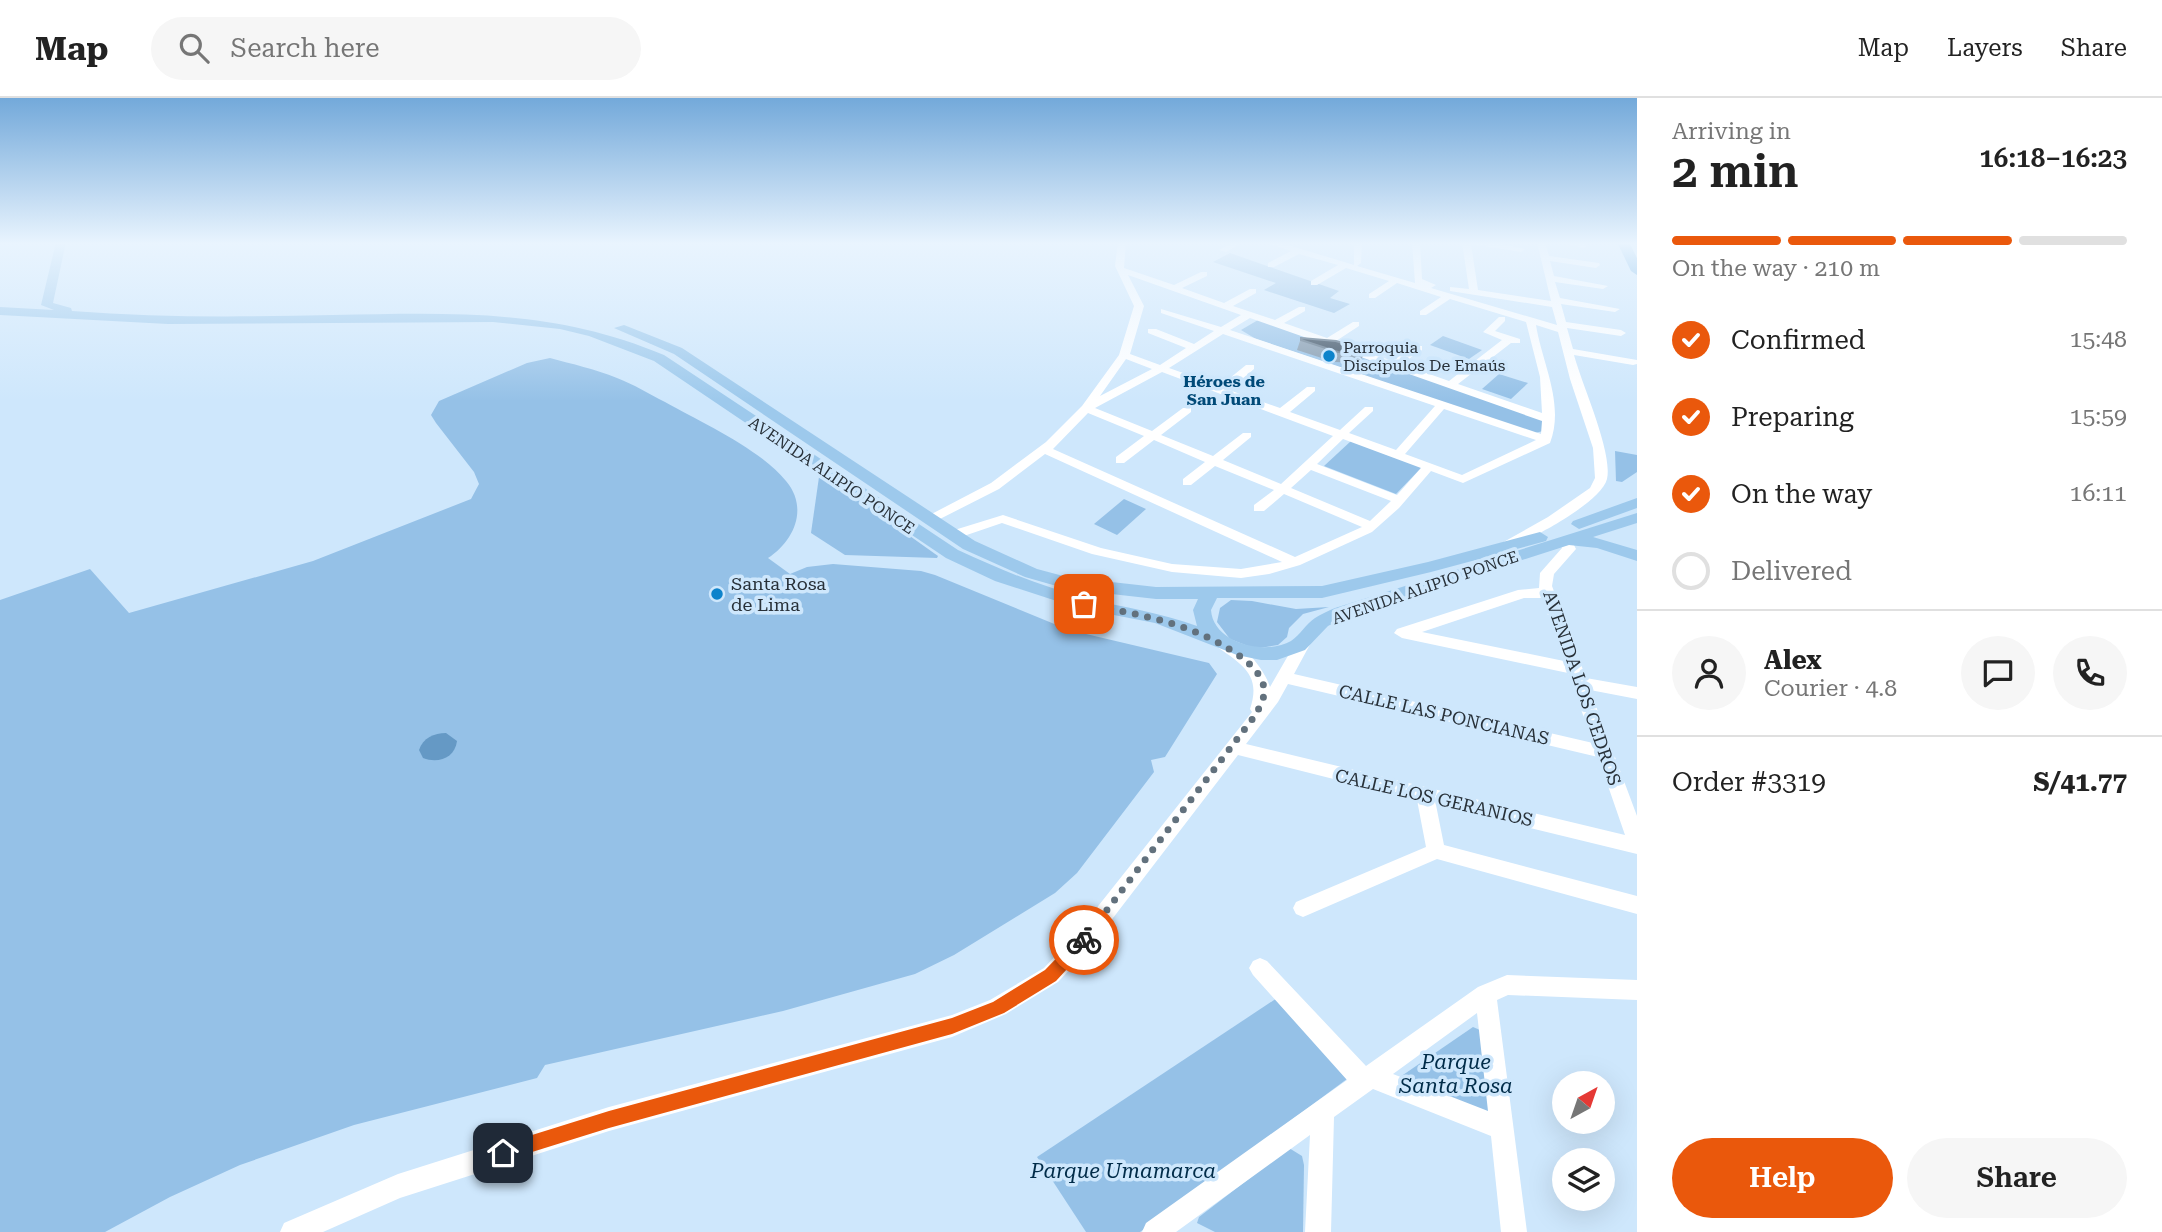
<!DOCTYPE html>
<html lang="en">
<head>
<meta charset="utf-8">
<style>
  body { margin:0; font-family:"Roboto Serif",serif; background:#f6f6f6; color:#222; height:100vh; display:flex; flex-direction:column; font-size:26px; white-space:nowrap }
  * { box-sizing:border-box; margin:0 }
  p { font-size:23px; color:#767676 }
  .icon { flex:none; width:38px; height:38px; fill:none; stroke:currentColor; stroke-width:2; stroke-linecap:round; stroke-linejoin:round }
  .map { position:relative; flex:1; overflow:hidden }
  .panel { display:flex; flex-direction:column; background:#fff; width:525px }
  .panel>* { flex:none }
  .needle { width:46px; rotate:40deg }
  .tools { position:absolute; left:1552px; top:973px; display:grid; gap:14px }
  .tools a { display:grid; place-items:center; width:63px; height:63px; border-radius:50%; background:#fff; box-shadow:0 7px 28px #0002; font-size:35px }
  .pin { position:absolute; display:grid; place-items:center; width:60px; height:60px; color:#fff; margin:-30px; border-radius:14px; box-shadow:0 4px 10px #0006 }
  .courier { position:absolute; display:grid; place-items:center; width:70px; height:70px; margin:-35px; border:5px solid #ea580c; border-radius:50%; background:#fff; color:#222; box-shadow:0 2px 9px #0007 }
  .overview em { font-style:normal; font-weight:600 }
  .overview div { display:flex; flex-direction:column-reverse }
  .overview { display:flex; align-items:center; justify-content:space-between; height:119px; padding:0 35px }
  h1 { font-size:46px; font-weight:600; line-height:52px }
  .bar { display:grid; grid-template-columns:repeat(4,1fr); gap:10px 7px; align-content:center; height:84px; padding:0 35px }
  .bar i { height:9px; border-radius:5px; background:#e0e0e0 }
  .bar .on { background:#ea580c }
  .bar p { grid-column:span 4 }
  .line { display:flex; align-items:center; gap:18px; padding:0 35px; border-top:2px solid #e0e0e0 }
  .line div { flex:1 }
  .round { display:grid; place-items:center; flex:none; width:74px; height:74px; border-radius:37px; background:#f6f6f6 }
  ol { padding:0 35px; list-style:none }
  li { display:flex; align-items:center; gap:21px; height:77px }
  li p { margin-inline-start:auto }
  li .icon { padding:7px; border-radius:50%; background:#ea580c; color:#fff; stroke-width:4 }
  li:last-child { color:#767676 }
  li i { width:38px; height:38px; border:4px solid #e0e0e0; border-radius:50% }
  .action { display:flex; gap:14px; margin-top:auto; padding:14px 35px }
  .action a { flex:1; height:80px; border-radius:42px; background:#ea580c; color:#fff; font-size:28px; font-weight:600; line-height:80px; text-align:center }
  .action a+a { background:#f6f6f6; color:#222 }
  header { display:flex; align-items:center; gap:42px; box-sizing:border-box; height:98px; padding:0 35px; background:#fff; border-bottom:2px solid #e0e0e0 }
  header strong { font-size:33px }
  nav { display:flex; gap:38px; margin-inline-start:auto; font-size:24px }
  .search { width:490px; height:63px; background:#f6f6f6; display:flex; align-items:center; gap:18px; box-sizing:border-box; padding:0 24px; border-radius:38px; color:#767676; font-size:26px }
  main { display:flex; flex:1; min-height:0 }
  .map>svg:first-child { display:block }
  .green { fill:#95c1e7 }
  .water { fill:#6599c5 }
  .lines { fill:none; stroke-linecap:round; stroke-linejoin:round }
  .minor { fill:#fff; fill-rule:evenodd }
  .major { fill:#9dc9ec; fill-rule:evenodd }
  .highway { fill:#5ca5df; fill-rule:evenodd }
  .wall { fill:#8096aa }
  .building { fill:#324658; stroke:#617689; stroke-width:2 }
  .route { fill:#ea580c }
  .done { stroke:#62717d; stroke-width:7; stroke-dasharray:0 12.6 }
  .poi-dot { fill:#0d83cb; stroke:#cee7fc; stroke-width:2.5 }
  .labels { text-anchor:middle; stroke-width:7; stroke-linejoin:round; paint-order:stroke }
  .far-poi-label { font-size:16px; fill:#283139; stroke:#cee7fc; text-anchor:start }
  .far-neighbourhood-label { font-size:16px; font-weight:bold; fill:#004a78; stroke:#cee7fc }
  .far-street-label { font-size:16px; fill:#283139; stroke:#cee7fc }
  .poi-label { font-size:18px; fill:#283139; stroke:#cee7fc; text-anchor:start }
  .street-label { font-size:18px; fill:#283139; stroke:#cee7fc }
  .near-park-label { font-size:21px; font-style:italic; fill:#012c49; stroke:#cee7fc }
</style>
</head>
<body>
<header>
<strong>Map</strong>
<div class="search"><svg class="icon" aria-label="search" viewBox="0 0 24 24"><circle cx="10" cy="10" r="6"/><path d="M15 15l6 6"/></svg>Search here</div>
<nav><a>Map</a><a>Layers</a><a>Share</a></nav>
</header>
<main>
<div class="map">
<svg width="1637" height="1134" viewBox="0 0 1637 1134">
  <rect width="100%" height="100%" fill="#cee7fc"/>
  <g class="green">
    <polygon points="1230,155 1339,193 1330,200 1350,206 1334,215 1264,192 1276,185 1213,164"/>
    <polygon points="1258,222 1543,322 1543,333 1535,335 1256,241 1241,232"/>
    <polygon points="1443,238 1482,252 1469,261 1430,247"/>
    <path d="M550 260C572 266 595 271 617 280 633 286 649 296 665 304 701 324 760 351 786 383 809 410 794 443 768 460L790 476 807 469 833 466 921 473 935 477 1069 532 1209 565 1217 576 1165 659 1151 662 1154 674 1077 775 1055 795 954 857 915 876 783 913 545 967 537 980 354 1027 240 1067 170 1099 105 1134H0V502L90 471 129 515 313 463 471 401 479 386 474 374 436 325 431 317 439 303 527 265Z"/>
    <polygon points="1499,276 1528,285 1511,301 1482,291"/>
    <polygon points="1351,343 1422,369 1396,396 1324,368"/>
    <polygon points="1615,353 1637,357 1637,374 1622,384 1616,383"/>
    <polygon points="824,377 938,458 937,460 845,457 811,435 819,379"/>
    <polygon points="1124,401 1146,411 1117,437 1094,426"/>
    <polygon points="1231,502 1252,503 1296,511 1329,509 1303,516 1289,530 1287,539 1278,547 1266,549 1253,550 1230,541 1217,524 1220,510"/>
    <polygon points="1277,900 1351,978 1140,1134 1086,1134 1037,1059"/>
    <polygon points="1473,929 1480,932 1489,1013 1487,1018 1400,979"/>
    <polygon points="1289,1050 1302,1058 1304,1067 1303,1134 1215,1134 1197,1125 1199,1119"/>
  </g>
  <path class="water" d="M446 635 457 643C455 660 438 666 423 660L419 652C423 640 434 635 446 635Z"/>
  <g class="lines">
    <g class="minor">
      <path d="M1118 144H1126L1124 170 1174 187 1201 174H1207V178L1182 190 1224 205 1250 191H1256V195L1233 208 1275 222 1299 209H1305V213L1284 225 1327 240 1353 224H1359V228L1336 243 1392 263 1414 248H1422V252L1401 266 1449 283 1502 242 1483 234 1499 219H1505V223L1495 233 1520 241V245H1511L1458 286 1542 315 1540 279 1526 224 1450 201 1426 217H1420V213L1441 199 1397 185 1375 200H1369V196L1389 183 1346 170 1317 187H1311V183L1338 167 1299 156 1274 169H1268V165L1291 153 1265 144H1278L1354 167V144H1362L1361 165 1357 168 1415 185 1412 144H1420L1422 181 1436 187 1431 190 1557 227 1552 209 1450 193V189L1469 191 1462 144H1491L1525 151 1521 154 1471 146 1478 192 1551 203 1537 144H1545L1549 158 1599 165 1600 167 1596 170 1550 163 1554 178 1608 188 1603 191 1555 184 1560 200 1620 211 1615 214 1561 206 1566 224 1621 232 1626 235 1621 238 1567 230 1573 251 1637 262V266L1633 267 1574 257C1582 287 1613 354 1607 381 1603 398 1566 420 1551 429 1538 435 1517 452 1502 449L1500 446 1548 419 1590 390 1595 380 1593 350 1570 281 1558 234 1536 227C1542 265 1565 306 1550 345L1463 385 1431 373 1399 410 1372 434 1300 467 1269 476 1241 480 1172 474 1092 456 1002 425 958 440H948L946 437 948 434 1003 417 1101 450 1172 466 1241 471 1282 464 1045 356 999 391 934 424H924L922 421 991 385 1046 344 1082 308 1119 257 1134 208 1115 168ZM1128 177 1241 217 1221 229 1161 211V215L1214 233 1194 246 1156 231H1148V235L1186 250 1160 267 1130 256 1144 208ZM1250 220 1542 323 1541 336 1230 232ZM1223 236 1435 308 1396 352 1349 335 1373 313V309H1365L1340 332 1290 314 1315 293V289H1307L1280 310 1229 292 1254 271V267H1246L1220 288 1169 270ZM1126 261 1152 271 1100 298ZM1162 274 1333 338 1281 386 1223 362 1251 339V335H1243L1213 358 1161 337 1191 314V310H1183L1152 333 1095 310ZM1444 311 1536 342 1462 377 1405 356ZM1088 315 1144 338 1116 359V365H1124L1154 342 1205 364 1183 381V387H1191L1215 368 1274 392 1254 407V413H1264L1284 396 1362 429 1295 459 1053 351ZM1343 341 1421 370 1397 397 1317 366ZM1311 372 1391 403 1370 423 1291 390Z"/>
      <polygon points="1233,144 1244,144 1226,154 1219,152"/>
      <polygon points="1561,144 1581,144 1588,147 1584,150"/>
      <path d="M1565 438 1570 439 1576 451 1554 476 1552 488 1586 580 1637 589V601L1590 592 1637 718V756L1436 707 1444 747 1637 798V816L1437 761 1310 816 1303 819 1296 816 1293 810 1296 804 1426 749 1417 702 1238 657 1090 850 1058 884 1006 916 952 939 609 1033 400 1100 323 1134H280L284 1125 398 1076 609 1009 952 917 990 902 1044 870 1076 836 1252 614 1250 611C1262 576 1241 566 1216 548L1213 544 1216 540C1236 535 1265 571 1270 589L1301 535 1306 534 1314 539 1294 576 1593 645 1568 575 1402 540 1394 535 1397 531 1518 492 1539 490 1540 475 1562 450 1558 442ZM1524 500H1542L1564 563 1422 534ZM1288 586 1598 659 1625 737 1246 646 1278 604Z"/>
      <path d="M1260 860 1267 863 1366 968 1478 889 1507 877 1637 882V902L1508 897 1497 902 1527 1134H1501L1491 1038 1373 991 1334 1019 1331 1134H1305L1310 1037 1176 1134H1142L1146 1125 1347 982 1253 877 1249 870 1253 863ZM1477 915 1488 1013 1393 976Z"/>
    </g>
    <g class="major">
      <path d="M56 144H66L53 205 71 210 72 213C159 220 246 219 333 217 452 215 552 210 664 257L958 452C999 471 1042 489 1086 500 1125 510 1159 514 1197 528L1193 512 1198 501H1156L1067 491 1025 479 963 451 674 256 614 230 624 227 682 250 975 443 1037 471 1067 479 1156 489 1322 488 1428 464 1540 434 1548 439 1546 443 1431 474 1322 500H1217L1211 512C1213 545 1265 558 1291 543 1300 537 1306 526 1315 520 1321 516 1328 513 1335 510L1637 415V425L1593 439 1637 452V463L1597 450 1569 447 1347 518 1328 528 1305 552 1277 562H1261L1237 557 1155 525 1078 510 995 483 946 460 654 263 589 238 560 231 493 224 168 226 0 217V209L54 212 41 207Z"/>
      <polygon points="1637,400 1637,410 1579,431 1571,426 1573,423"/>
    </g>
    <polygon class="highway" points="1617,144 1629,144 1637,160 1637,177 1631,173"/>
  </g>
  <polygon class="wall" points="1301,240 1364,255 1360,265 1334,264 1297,252"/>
  <polygon class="building" points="1301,240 1336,243 1365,252 1364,255 1338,254 1301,242"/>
  <linearGradient id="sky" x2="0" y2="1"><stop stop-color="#73a9da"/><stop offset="0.48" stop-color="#e9f4fe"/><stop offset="1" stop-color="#e9f4fe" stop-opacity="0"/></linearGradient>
  <rect width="1637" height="303" fill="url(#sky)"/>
  <polygon class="route" points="1084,835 1091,842 1089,847 1056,883 1004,915 952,936 609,1030 503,1063 497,1061 495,1055 497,1049 503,1046 609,1013 952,920 993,904 1045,872 1079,837"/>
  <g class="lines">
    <path class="done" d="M1084 842 1254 619C1258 612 1264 603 1264 594 1265 580 1252 567 1241 559 1194 525 1141 517 1084 506"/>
  </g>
  <g class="poi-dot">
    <circle cx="1329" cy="258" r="7"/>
    <circle cx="717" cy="496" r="7"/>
  </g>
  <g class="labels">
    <g class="far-poi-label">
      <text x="1343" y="255">Parroquia<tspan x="1343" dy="18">Discípulos De Emaús</tspan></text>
    </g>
    <g class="far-neighbourhood-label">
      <text x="1224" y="289">Héroes de<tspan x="1224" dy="18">San Juan</tspan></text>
    </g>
    <g class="far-street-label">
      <text transform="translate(832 377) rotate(34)" y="6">AVENIDA ALIPIO PONCE</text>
      <text transform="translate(1425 489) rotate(-19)" y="6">AVENIDA ALIPIO PONCE</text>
    </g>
    <g class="poi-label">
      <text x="731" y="492">Santa Rosa<tspan x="731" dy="21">de Lima</tspan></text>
    </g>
    <g class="street-label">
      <text transform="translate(1582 590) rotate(71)" y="6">AVENIDA LOS CEDROS</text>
      <text transform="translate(1444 617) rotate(13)" y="6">CALLE LAS PONCIANAS</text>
      <text transform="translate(1434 700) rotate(13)" y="6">CALLE LOS GERANIOS</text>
    </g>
    <g class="near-park-label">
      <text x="1456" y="971">Parque<tspan x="1456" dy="24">Santa Rosa</tspan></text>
      <text x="1123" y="1080">Parque Umamarca</text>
    </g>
  </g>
</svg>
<div class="tools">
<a><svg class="needle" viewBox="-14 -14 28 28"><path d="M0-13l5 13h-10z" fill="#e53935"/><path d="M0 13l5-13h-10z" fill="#767676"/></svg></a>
<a><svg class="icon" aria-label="layers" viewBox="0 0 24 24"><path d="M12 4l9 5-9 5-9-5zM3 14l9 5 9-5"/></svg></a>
</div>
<div class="pin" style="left:1084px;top:506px;background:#ea580c"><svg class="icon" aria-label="bag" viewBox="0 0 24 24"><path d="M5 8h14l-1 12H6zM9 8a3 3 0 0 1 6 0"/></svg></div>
<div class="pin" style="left:503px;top:1055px;background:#1f2937"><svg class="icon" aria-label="home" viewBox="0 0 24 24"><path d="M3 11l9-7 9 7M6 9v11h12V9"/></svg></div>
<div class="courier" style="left:1084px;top:842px"><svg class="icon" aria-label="bike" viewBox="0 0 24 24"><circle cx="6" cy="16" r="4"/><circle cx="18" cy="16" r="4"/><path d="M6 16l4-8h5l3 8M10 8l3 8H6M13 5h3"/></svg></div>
</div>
<section class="panel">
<div class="overview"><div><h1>2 min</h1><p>Arriving in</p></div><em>16:18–16:23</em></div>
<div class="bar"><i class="on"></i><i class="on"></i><i class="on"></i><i></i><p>On the way · 210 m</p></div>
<ol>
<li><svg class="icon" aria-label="check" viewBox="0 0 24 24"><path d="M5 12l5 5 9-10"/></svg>Confirmed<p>15:48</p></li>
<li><svg class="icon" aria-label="check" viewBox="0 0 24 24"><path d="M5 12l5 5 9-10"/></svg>Preparing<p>15:59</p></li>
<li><svg class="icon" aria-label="check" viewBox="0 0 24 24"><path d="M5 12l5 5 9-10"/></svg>On the way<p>16:11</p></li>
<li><i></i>Delivered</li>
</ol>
<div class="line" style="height:126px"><a class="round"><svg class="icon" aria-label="person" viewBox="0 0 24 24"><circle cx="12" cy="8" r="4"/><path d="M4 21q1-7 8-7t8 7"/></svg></a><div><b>Alex</b><p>Courier · 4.8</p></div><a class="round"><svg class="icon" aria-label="chat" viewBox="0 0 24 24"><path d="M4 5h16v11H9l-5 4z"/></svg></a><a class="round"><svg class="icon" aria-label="phone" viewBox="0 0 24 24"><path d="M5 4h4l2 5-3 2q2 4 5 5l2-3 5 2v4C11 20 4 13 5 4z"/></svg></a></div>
<div class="line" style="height:91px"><div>Order #3319</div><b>S/41.77</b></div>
<div class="action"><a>Help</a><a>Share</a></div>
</section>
</main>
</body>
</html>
